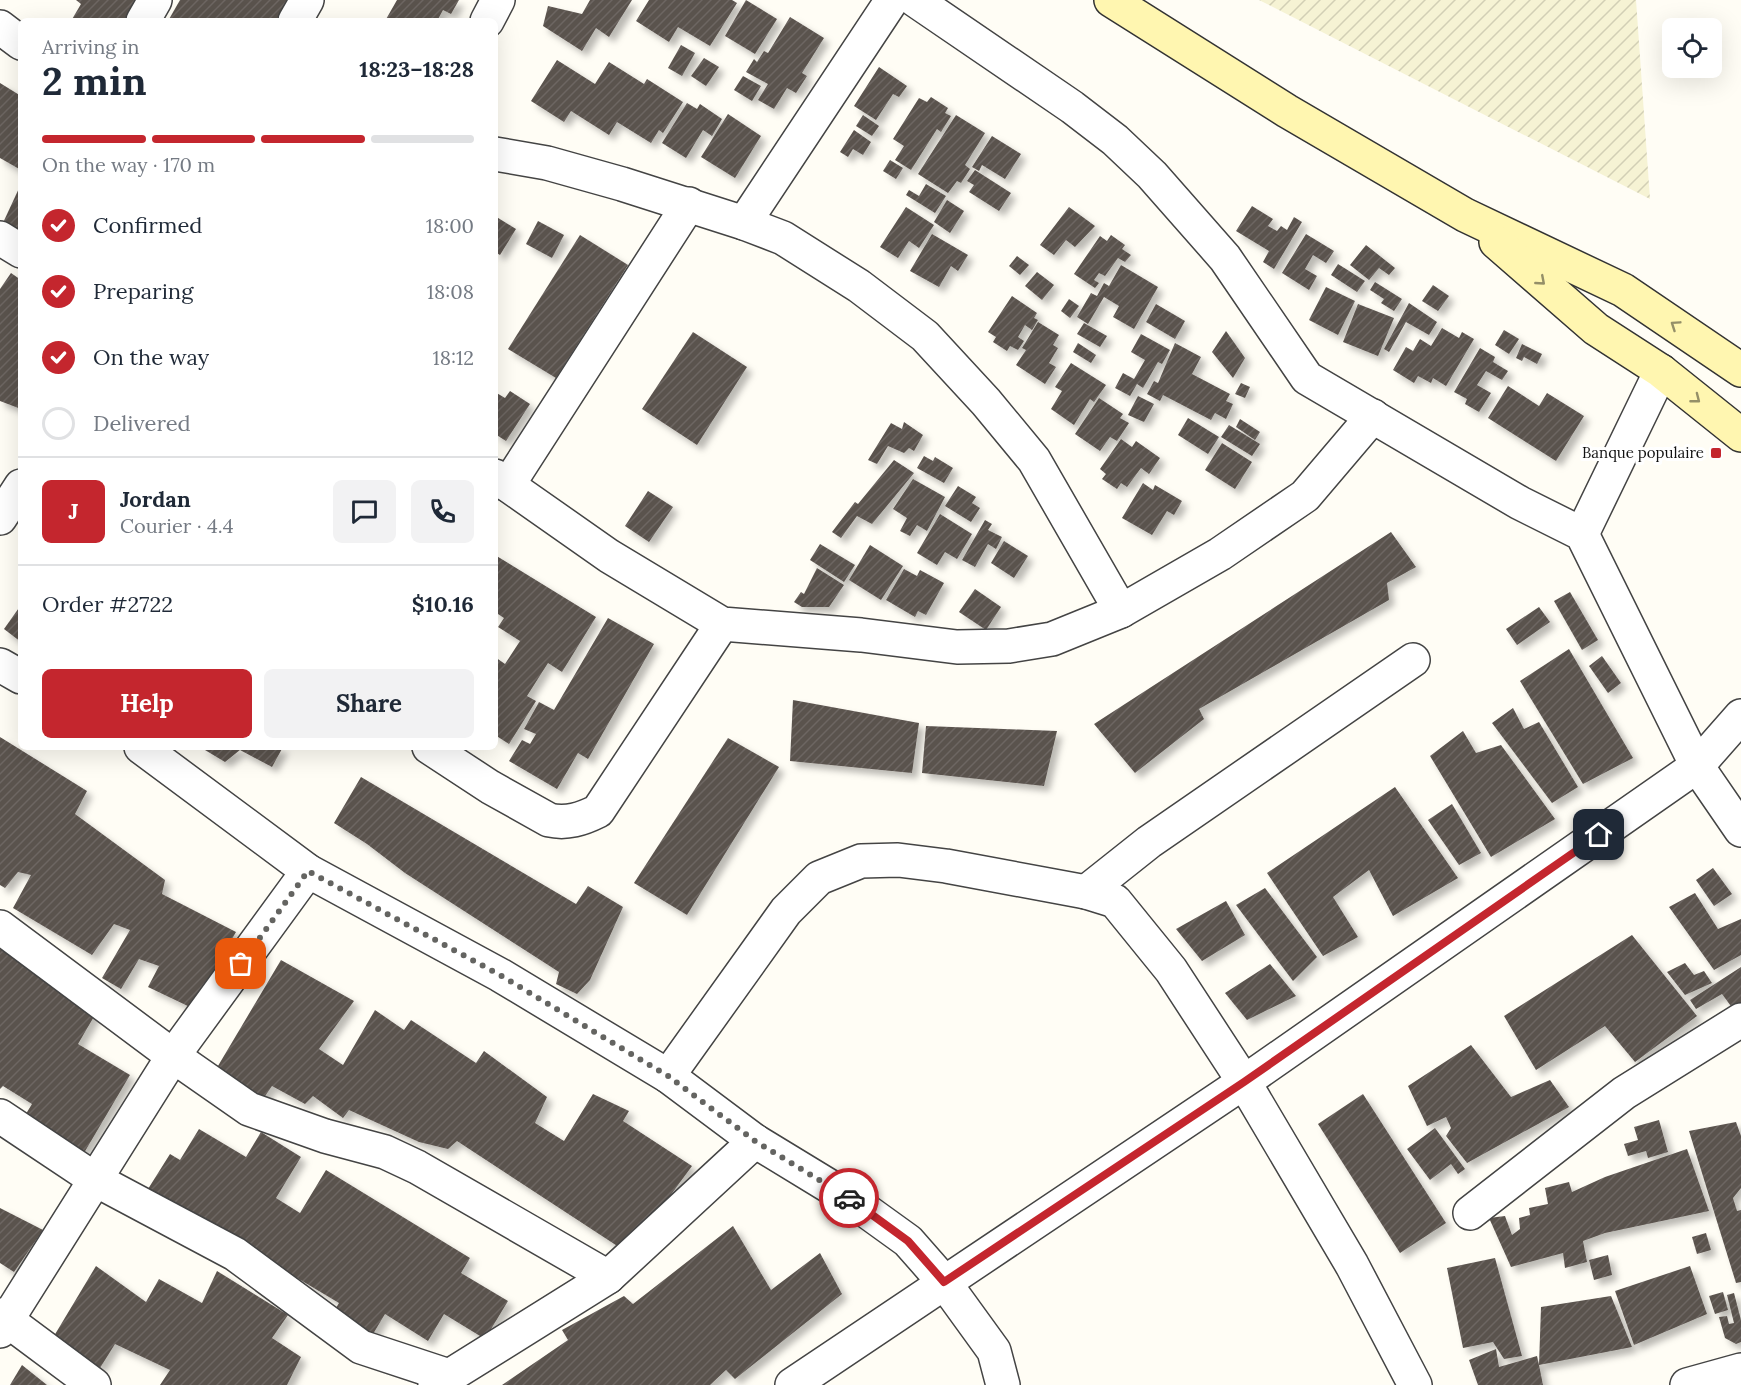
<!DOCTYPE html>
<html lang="en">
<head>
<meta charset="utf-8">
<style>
  body { margin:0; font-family:Lora,serif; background:#f2f2f3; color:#1f2937; height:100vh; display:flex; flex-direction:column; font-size:22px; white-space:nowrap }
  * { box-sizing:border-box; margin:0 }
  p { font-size:20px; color:#747a83 }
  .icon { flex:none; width:33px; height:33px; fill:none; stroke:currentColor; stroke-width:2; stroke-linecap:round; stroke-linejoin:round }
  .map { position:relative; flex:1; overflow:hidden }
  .drawer { position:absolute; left:18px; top:18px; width:480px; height:732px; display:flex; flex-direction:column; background:#fff; border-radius:9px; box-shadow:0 6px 24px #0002 }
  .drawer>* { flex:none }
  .buttons { position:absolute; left:1662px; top:18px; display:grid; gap:12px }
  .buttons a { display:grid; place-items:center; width:60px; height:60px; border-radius:9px; background:#fff; box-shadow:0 6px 24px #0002; font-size:30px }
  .pin { position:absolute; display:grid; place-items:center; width:51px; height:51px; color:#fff; margin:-26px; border-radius:12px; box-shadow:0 3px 9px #0006 }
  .courier { position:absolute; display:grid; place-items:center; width:60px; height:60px; margin:-30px; border:4px solid #c4262e; border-radius:50%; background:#fff; color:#222; box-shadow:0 2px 8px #0007 }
  .overview em { font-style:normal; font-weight:800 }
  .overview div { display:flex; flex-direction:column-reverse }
  .overview { display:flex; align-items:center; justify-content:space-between; height:102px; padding:0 24px }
  h1 { font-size:39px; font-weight:800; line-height:45px }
  .bar { display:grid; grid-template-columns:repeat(4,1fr); gap:9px 6px; align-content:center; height:72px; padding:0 24px }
  .bar i { height:8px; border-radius:4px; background:#e0e1e3 }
  .bar .active { background:#c4262e }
  .bar p { grid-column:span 4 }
  .line { display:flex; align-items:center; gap:15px; padding:0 24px; border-top:2px solid #e0e1e3 }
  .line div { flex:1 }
  .round { display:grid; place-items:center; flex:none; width:63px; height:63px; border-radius:9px; background:#f2f2f3 }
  ol { padding:0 24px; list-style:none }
  li { display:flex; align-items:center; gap:18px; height:66px }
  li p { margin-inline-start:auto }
  li .icon { padding:6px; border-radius:50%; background:#c4262e; color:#fff; stroke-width:4 }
  li:last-child { color:#747a83 }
  li i { width:33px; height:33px; border:3px solid #e0e1e3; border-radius:50% }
  .action { display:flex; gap:12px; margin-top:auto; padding:12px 24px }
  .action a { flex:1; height:69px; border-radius:9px; background:#c4262e; color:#fff; font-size:24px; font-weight:800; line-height:69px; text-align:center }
  .action a+a { background:#f2f2f3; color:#1f2937 }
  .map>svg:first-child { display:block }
  .farmland { fill:url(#farmland-furrows) }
  .building { fill:url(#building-hatch); filter:url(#shadow) }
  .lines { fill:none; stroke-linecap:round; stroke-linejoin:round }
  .street-casing { stroke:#444; stroke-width:36 }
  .secondary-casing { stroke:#333; stroke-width:36 }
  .street { stroke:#fff; stroke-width:33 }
  .secondary { stroke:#fff6b0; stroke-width:33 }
  .oneway { stroke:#948f68 }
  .done { stroke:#646461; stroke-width:6; stroke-dasharray:0 10.8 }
  .route { stroke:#c4262e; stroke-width:8 }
  .poi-dot { fill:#c4262e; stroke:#fff; stroke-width:2 }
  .labels { text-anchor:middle; stroke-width:6; stroke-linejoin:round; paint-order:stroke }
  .poi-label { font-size:15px; fill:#111; stroke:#fff; text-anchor:end }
</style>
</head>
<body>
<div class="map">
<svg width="1741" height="1385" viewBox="0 0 1741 1385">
  <defs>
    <pattern id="farmland-furrows" width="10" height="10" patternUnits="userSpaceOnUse" patternTransform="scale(1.5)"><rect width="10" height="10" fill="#f6f3d4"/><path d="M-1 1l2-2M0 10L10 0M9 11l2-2" fill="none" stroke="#d2cfb5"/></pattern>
    <pattern id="building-hatch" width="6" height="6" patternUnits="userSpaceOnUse" patternTransform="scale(1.5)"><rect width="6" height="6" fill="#5a524d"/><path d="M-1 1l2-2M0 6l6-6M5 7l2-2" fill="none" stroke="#6d6662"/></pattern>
    <filter id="shadow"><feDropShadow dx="5.5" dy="5.5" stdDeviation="3" flood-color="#0004"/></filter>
  </defs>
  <rect width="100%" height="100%" fill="#fffdf5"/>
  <polygon class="farmland" points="1259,0 1636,0 1650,199"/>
  <g class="building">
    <polygon points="76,0 138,0 127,21 71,21 81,4"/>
    <polygon points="180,0 287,0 276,21 168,21"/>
    <polygon points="397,0 459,0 451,14 443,10 437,21 385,21"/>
    <polygon points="590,0 632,0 609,37 596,28 582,51 543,26 548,6 582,14"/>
    <polygon points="649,0 732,0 737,3 710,46 678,27 669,42 636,21"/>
    <polygon points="746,0 777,19 755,54 725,36"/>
    <polygon points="790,17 824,38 802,73 807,76 796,93 787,88 774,109 758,100 768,84 746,72 754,59 757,62 764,51 768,53"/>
    <polygon points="681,45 695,53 682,76 668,68"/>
    <polygon points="704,58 719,67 706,86 691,76"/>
    <polygon points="557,60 595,84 609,62 644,84 647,79 683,102 663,133 659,130 651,143 617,122 609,135 571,111 564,122 531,101"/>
    <polygon points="879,67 907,86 899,97 893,94 876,120 854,106"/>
    <polygon points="743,76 761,86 752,101 734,90"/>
    <polygon points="0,83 21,96 21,170 0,158"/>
    <polygon points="931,97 948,108 945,113 951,116 941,132 937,129 911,170 895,160 904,146 893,139 919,98 927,102"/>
    <polygon points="687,103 697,109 700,104 722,119 712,136 703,130 686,158 662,143"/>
    <polygon points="728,114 761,136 735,178 701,157"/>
    <polygon points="863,115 879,126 872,136 856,126"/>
    <polygon points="956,115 985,133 965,165 970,169 961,183 957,181 948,193 918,174"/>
    <polygon points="854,130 871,142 863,155 853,149 848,157 840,152"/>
    <polygon points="992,136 1021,154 1005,179 982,165 979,171 972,167"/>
    <polygon points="890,160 903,168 896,179 883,171"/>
    <polygon points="975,170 1011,193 999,211 969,192 974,185 967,181"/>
    <polygon points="21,184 21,236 2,225"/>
    <polygon points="926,184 946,196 935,213 906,195 909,190 919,196"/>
    <polygon points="947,200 964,211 950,233 934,222"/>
    <polygon points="1252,206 1273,219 1268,226 1277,231 1281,226 1287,230 1294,217 1302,222 1274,269 1263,262 1269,251 1236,231"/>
    <polygon points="906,207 934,225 919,248 909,241 898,258 880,247"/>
    <polygon points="1069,207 1095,226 1075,247 1066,240 1054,255 1040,245"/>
    <polygon points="495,216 516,229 500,255 495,252"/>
    <polygon points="538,221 564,235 552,258 526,244"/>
    <polygon points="932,234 968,255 958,271 951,266 939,287 910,271"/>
    <polygon points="1306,234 1334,251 1326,263 1313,255 1305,269 1317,276 1309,290 1282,273"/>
    <polygon points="580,235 628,265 556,378 508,349"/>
    <polygon points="1111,235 1125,245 1122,249 1131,255 1125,262 1118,258 1105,276 1099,273 1094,280 1099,283 1095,288 1074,274 1100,236 1107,241"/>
    <polygon points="1366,245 1395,268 1389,275 1379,268 1369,280 1350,265"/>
    <polygon points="1017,256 1029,265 1020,275 1009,266"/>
    <polygon points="1338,264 1365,281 1357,292 1331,275"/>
    <polygon points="1121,265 1158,287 1134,329 1113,317 1119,306 1104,297 1088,324 1077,317 1091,293 1097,296 1104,283 1109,286"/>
    <polygon points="1037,272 1054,285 1042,300 1025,286"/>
    <polygon points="11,273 21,280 21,409 0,401 0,289"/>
    <polygon points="1375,282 1402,299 1394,311 1381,303 1384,299 1370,290"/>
    <polygon points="1433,285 1449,296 1438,311 1422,301"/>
    <polygon points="1326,287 1355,301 1338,335 1309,320"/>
    <polygon points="1012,296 1037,313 1034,318 1038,320 1032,330 1025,325 1018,337 1024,341 1018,350 1010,346 1007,351 993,342 996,337 988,332"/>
    <polygon points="1069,299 1079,306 1070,318 1061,311"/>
    <polygon points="1409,303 1437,322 1429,335 1406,322 1389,352 1384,349"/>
    <polygon points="1156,304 1185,321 1175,339 1146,322"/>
    <polygon points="1358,304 1394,318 1378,356 1343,342"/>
    <polygon points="1038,322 1059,335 1053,345 1058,348 1049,363 1056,367 1045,384 1016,365 1026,350 1022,348"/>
    <polygon points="1084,323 1107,336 1100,347 1077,334"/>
    <polygon points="1442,328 1459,338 1462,332 1474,339 1446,386 1433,378 1431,383 1418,376 1414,383 1393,370 1406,347 1413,351 1420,339 1431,346"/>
    <polygon points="1504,330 1519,339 1509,354 1495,345"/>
    <polygon points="1226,331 1245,358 1233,378 1212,352"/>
    <polygon points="693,332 747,367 697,445 642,409"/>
    <polygon points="1141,334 1170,350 1162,364 1158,362 1143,388 1137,384 1130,396 1115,388 1123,373 1134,379 1145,360 1131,352"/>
    <polygon points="1078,343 1096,355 1091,363 1073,352"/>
    <polygon points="1175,343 1201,357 1192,374 1230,394 1226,401 1233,404 1226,419 1215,413 1211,420 1163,395 1160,401 1147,394 1154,381 1158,383"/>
    <polygon points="1522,344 1542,354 1537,364 1524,357 1522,361 1516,358"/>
    <polygon points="1480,348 1495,357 1493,362 1508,371 1502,380 1486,371 1477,385 1491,393 1479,412 1465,404 1467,399 1454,392"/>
    <polygon points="1071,363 1106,385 1094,402 1090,399 1074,425 1051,409 1062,391 1055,387"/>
    <polygon points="1241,383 1250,387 1245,398 1235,394"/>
    <polygon points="1508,386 1539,406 1547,393 1584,416 1556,461 1488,418"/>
    <polygon points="510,391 530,404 506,441 495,434 495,392 505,398"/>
    <polygon points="1138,396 1154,404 1144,422 1128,415"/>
    <polygon points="1099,398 1123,414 1120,418 1129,423 1117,441 1110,437 1100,451 1075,434"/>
    <polygon points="1188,418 1219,437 1208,454 1178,435"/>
    <polygon points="1240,419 1260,432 1255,440 1236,427"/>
    <polygon points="904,422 923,435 914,451 909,448 904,453 888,446 877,464 868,460 891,423 902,429"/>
    <polygon points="1229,425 1260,444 1252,456 1221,437"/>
    <polygon points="1121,439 1132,447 1136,441 1160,458 1149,474 1141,468 1127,487 1121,483 1117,489 1102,479 1106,474 1100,469"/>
    <polygon points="1222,443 1252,462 1235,489 1205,470"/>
    <polygon points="924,456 933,461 935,457 953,468 944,483 917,468"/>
    <polygon points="894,460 914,473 872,524 857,516 841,538 832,532 855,502 858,504"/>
    <polygon points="913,479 945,497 927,531 917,525 910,536 900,531 907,518 893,509"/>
    <polygon points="1143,483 1153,490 1155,485 1182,501 1174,515 1167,511 1152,535 1122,518"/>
    <polygon points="958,486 976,497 972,503 980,508 971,522 945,506"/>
    <polygon points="648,491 673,507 649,542 625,526"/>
    <polygon points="940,514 972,534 957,559 945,552 937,565 917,553"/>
    <polygon points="985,520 992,524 988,530 1002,537 996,549 988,544 975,567 962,560"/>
    <polygon points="1391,532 1416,567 1387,583 1389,600 1199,709 1204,719 1135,773 1094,724"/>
    <polygon points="1004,541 1028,556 1014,578 991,563"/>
    <polygon points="820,544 855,565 844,582 810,560"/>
    <polygon points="870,545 903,566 881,600 849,580"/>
    <polygon points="495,555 596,617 562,672 548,663 527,696 536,701 509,744 495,735 495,657 505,664 520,641 498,627 504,618 495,612"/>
    <polygon points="817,568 844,585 829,607 802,607 794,602 801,592 804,594"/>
    <polygon points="904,569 917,576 920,570 944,583 926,615 918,611 915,617 886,600"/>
    <polygon points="975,589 1001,607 986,630 959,612"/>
    <polygon points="1570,592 1598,640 1582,650 1554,601"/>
    <polygon points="21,605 21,642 4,629"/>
    <polygon points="1539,607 1550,622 1517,645 1506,629"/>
    <polygon points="608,618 654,644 588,759 578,753 557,789 509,761 522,740 530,744 536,734 524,729 539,702 554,710"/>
    <polygon points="1569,649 1633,758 1583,784 1520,681"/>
    <polygon points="1602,656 1621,683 1608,693 1589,666"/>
    <polygon points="793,700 919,723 912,773 790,761"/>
    <polygon points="1513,708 1524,729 1539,722 1578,787 1552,803 1492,723"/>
    <polygon points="926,726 1057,731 1044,786 922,773"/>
    <polygon points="1463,731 1476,753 1501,745 1555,819 1491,857 1430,756"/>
    <polygon points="0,737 87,791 75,814 165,880 162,894 236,932 192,1008 148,987 159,966 139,959 121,989 102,978 130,930 114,924 92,955 13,908 31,875 18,872 5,888 0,885"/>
    <polygon points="728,738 779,767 687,915 634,883"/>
    <polygon points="200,747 283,747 272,767 240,750 225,762"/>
    <polygon points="361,777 576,904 588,886 623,907 590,980 577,994 556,984 559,972 405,873 367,844 334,823"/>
    <polygon points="1395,787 1458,878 1393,916 1369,870 1333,897 1358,937 1323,956 1267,873"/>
    <polygon points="1452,804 1481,853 1459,865 1428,820"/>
    <polygon points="1713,868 1732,894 1714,906 1696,880"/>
    <polygon points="1265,888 1317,957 1293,981 1236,905"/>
    <polygon points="1695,893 1718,929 1741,919 1741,955 1714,970 1669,907"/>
    <polygon points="1226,901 1245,935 1202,961 1176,929"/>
    <polygon points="1632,935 1697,1016 1635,1062 1605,1026 1536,1070 1504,1016"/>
    <polygon points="0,949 99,1008 78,1044 130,1075 84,1153 24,1117 32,1104 3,1086 0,1089"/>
    <polygon points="281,960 354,1001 319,1049 343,1065 375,1010 404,1030 411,1020 476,1063 484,1051 547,1097 535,1123 564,1141 593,1094 629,1111 623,1121 692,1166 628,1253 457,1141 448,1149 419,1142 349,1110 343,1118 313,1096 305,1104 272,1086 261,1102 212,1076"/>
    <polygon points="1685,963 1694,975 1704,971 1712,983 1685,995 1667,972"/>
    <polygon points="1270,964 1296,996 1247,1020 1225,993"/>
    <polygon points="1741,967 1741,1016 1739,1017 1722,994 1696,1009 1690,1000"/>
    <polygon points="1471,1045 1511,1097 1550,1080 1569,1107 1467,1163 1446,1136 1451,1128 1446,1117 1427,1126 1408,1086"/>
    <polygon points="1363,1094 1446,1223 1400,1253 1318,1124"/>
    <polygon points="1659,1120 1668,1152 1648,1158 1646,1151 1628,1156 1624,1144 1638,1140 1634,1127"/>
    <polygon points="1736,1122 1741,1136 1741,1188 1733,1198 1737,1211 1741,1210 1741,1282 1736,1283 1689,1131"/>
    <polygon points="1435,1128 1465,1169 1458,1174 1451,1164 1430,1180 1407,1149"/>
    <polygon points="199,1129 246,1157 261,1132 301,1157 276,1198 300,1213 326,1170 470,1258 461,1273 508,1301 485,1339 444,1314 428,1341 385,1314 370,1339 331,1316 339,1303 148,1189 170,1154 180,1160"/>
    <polygon points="1687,1149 1709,1211 1605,1233 1583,1241 1587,1262 1565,1268 1563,1253 1511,1267 1489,1218 1505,1216 1512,1235 1520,1229 1519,1218 1530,1215 1529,1208 1548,1204 1545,1188 1569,1182 1572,1192 1605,1177"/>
    <polygon points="0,1208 43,1230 14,1272 0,1263"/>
    <polygon points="733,1226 771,1290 820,1253 842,1294 735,1379 726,1370 710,1385 502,1385 568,1340 562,1330 624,1296 633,1304"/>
    <polygon points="1706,1233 1711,1250 1697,1254 1692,1237"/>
    <polygon points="1608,1255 1612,1275 1594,1280 1589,1260"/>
    <polygon points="1495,1258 1522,1356 1504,1359 1493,1342 1463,1348 1447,1268"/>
    <polygon points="96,1266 146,1302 159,1279 202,1303 217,1271 288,1315 272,1338 301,1357 287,1385 160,1385 170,1370 115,1344 100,1368 51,1341"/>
    <polygon points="1690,1266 1707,1314 1634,1345 1615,1291"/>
    <polygon points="1723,1292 1728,1310 1715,1314 1709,1296"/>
    <polygon points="1734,1293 1741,1320 1741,1342 1736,1344 1725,1338 1719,1317 1727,1316 1729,1324 1734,1323 1727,1295"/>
    <polygon points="1611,1296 1632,1347 1539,1365 1543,1385 1478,1385 1469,1360 1496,1349 1499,1367 1537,1356 1539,1365 1541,1307"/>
    <polygon points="22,1365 47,1385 10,1385"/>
  </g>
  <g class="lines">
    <g class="street-casing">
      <g id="street">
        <polyline points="915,0 1072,107 1115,140 1152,175 1225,258 1307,378 1520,503 1582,534 1697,766 1741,830"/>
        <polyline points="143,21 155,0"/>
        <polyline points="295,21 307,0"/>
        <polyline points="487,21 498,0"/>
        <polyline points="0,27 21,43"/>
        <polyline points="495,154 547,163 622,184 744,223 783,238 859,286 925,336 986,402 1034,460 1121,611"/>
        <polyline points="744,223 892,0"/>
        <polyline points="0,238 21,251"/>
        <polyline points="495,476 609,556 722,624 861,635 957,647 1009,646 1052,639 1121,611 1220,554 1305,496 1373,416"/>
        <polyline points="508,485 689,204"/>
        <polyline points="0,518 21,486"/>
        <polyline points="1582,534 1661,371"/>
        <polyline points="0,665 21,677"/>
        <polyline points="141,747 308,871 500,975 668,1076 755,1141 847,1197 908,1241 944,1282 994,1351 1003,1385"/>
        <path d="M429 747 490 787 549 820C567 824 582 819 598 811L722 624"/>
        <polyline points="1086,892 1149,842 1413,660"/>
        <polyline points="0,927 173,1056 249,1109 325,1136 385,1152 417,1167 608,1277"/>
        <polyline points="668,1076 786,911 819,878 861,861 898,860 946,866 1086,892 1115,901 1171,970 1244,1082 1352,1265 1415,1385"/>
        <polyline points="0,1116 96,1180 235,1254 361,1347 449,1376"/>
        <polyline points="1470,1213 1624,1093 1741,1020"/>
        <polyline points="0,1315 94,1385"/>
        <polyline points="0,1331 173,1056 308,871"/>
        <polyline points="435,1385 608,1277 755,1141"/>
        <polyline points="792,1385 1244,1082 1697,766 1741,716"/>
        <polyline points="1687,1385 1741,1370"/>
      </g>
    </g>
    <g class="secondary-casing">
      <g id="secondary">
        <polyline points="1111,0 1287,111 1465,215 1623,290 1741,370"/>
        <polyline points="1496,242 1596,329 1661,371 1741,435"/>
      </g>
    </g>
    <use href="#street" class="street"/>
    <use href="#secondary" class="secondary"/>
  </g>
  <defs><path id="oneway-chevron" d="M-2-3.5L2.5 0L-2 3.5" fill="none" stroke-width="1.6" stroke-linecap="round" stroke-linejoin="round" transform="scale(1.5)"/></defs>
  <g class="oneway">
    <use href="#oneway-chevron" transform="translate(1541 281) rotate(41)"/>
    <use href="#oneway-chevron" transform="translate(1675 325) rotate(-146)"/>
    <use href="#oneway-chevron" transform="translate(1696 399) rotate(38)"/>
  </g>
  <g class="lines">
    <polyline class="done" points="241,964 308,871 500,975 593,1031 668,1076 755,1141 849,1198"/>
    <polyline class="route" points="849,1198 908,1241 944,1282 1244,1082 1599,835"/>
  </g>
  <rect class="poi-dot" x="1710" y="447" width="12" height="12" rx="3"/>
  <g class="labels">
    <g class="poi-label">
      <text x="1704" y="458">Banque populaire</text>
    </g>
  </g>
</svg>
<div class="buttons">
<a><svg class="icon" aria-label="locate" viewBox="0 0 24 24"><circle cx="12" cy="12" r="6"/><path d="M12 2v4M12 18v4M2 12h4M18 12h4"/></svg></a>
</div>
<div class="pin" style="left:241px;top:964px;background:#ea580c"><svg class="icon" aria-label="bag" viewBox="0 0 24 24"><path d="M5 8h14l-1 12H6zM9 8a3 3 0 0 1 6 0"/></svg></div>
<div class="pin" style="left:1599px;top:835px;background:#1f2937"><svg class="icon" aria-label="home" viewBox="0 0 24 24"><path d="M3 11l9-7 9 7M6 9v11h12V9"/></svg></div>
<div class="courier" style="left:849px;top:1198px"><svg class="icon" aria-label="car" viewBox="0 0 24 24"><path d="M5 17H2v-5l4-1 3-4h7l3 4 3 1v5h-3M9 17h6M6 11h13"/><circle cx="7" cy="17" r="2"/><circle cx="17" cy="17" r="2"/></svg></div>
<section class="drawer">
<div class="overview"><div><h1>2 min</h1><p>Arriving in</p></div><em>18:23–18:28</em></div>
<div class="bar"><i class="active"></i><i class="active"></i><i class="active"></i><i></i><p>On the way · 170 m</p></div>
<ol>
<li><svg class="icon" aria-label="check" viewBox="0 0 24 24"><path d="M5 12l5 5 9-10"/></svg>Confirmed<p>18:00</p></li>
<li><svg class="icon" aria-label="check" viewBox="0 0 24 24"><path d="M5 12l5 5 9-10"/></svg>Preparing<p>18:08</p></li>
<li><svg class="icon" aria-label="check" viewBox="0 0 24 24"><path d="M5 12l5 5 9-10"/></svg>On the way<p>18:12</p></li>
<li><i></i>Delivered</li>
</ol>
<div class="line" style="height:108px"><b class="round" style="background:#c4262e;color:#fff">J</b><div><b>Jordan</b><p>Courier · 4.4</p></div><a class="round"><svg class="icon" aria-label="chat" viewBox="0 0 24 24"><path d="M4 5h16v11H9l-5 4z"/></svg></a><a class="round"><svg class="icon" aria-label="phone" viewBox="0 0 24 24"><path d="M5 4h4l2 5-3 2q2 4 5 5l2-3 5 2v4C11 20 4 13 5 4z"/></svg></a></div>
<div class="line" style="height:78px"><div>Order #2722</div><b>$10.16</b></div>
<div class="action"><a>Help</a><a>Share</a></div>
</section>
</div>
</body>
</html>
